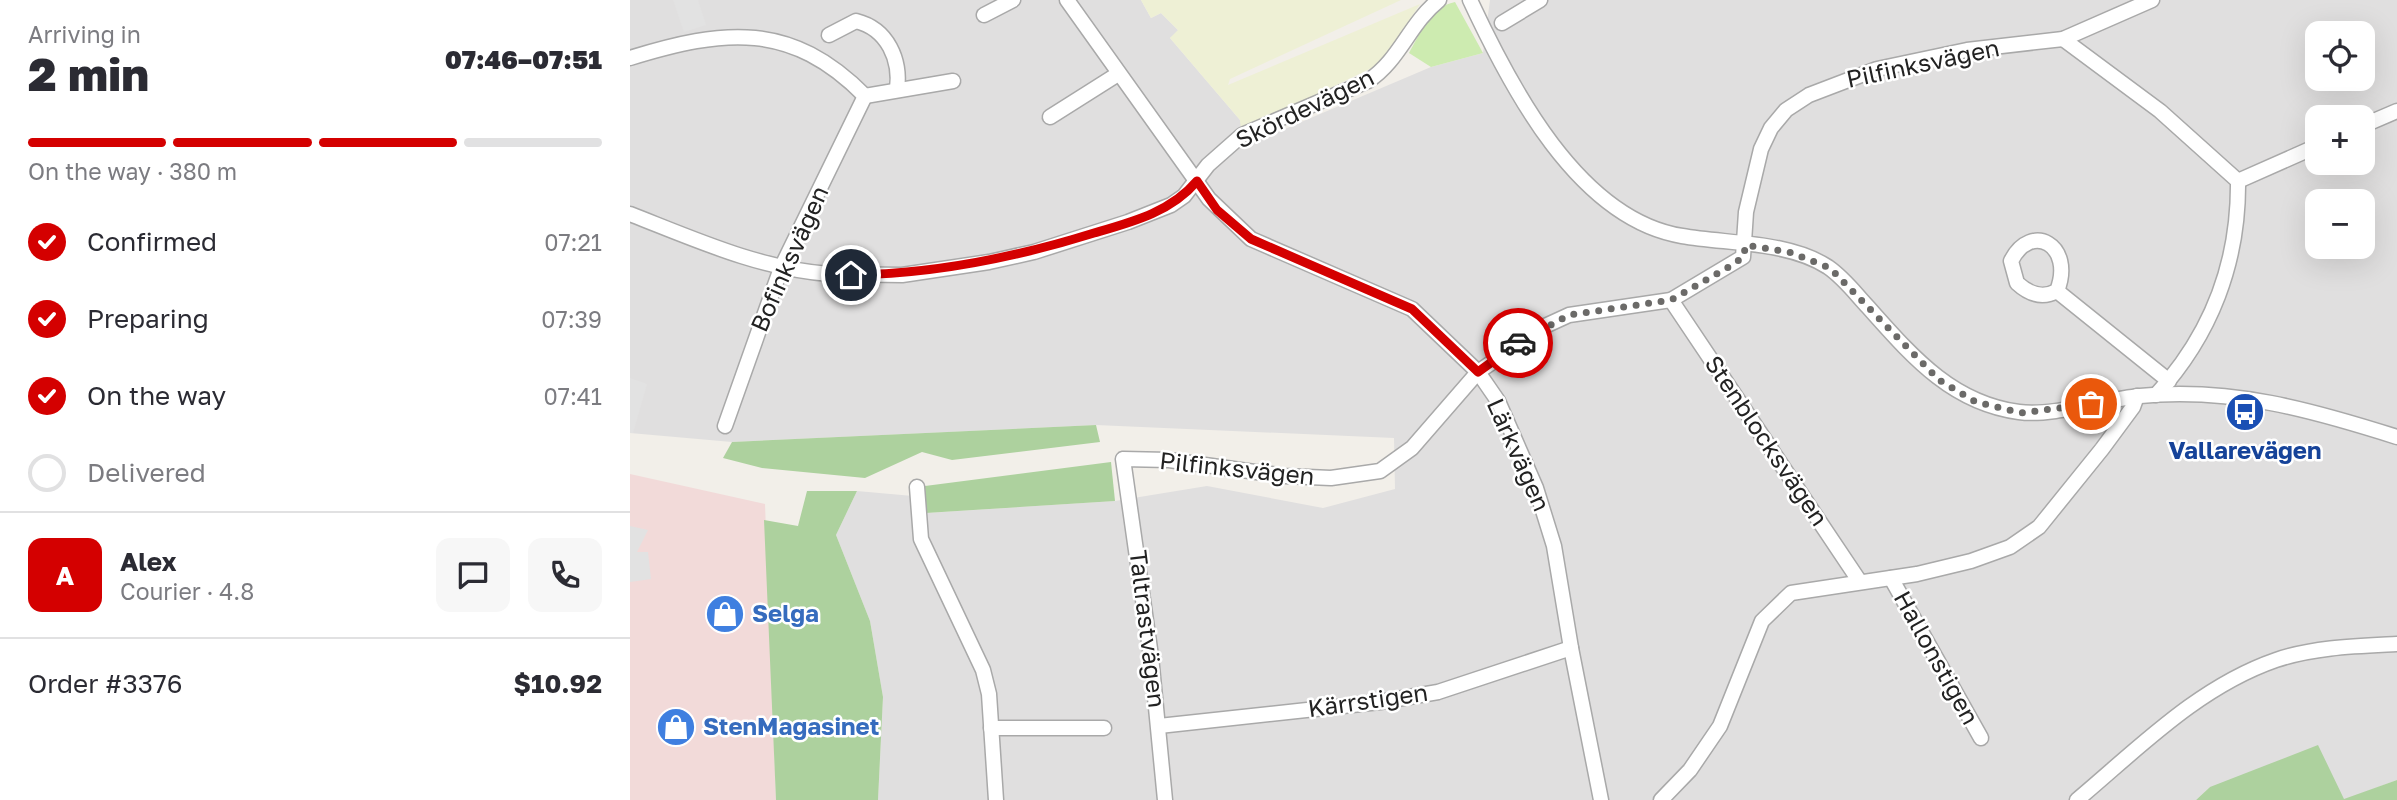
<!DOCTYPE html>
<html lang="en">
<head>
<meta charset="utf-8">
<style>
  body { margin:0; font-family:"Golos Text",sans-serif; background:#f7f7f7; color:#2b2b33; height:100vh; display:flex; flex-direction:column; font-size:26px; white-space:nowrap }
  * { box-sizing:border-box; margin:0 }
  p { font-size:23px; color:#7c7c81 }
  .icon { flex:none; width:38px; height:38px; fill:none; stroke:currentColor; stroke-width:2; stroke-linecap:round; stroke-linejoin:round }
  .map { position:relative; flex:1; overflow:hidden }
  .sheet { display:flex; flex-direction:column; background:#fff; width:630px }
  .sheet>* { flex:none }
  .controls { position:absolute; left:1675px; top:21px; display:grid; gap:14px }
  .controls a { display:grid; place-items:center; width:70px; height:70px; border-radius:14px; background:#fff; box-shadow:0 7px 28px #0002; font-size:35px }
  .pin { position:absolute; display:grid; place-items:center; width:60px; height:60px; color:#fff; margin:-30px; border:4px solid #fff; border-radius:50%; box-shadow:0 2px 7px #0007 }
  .courier { position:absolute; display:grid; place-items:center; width:70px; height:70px; margin:-35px; border:5px solid #d40000; border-radius:50%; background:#fff; color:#222; box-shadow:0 2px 9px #0007 }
  .overview em { font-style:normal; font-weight:800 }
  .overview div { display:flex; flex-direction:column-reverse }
  .overview { display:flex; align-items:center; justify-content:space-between; height:119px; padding:0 28px }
  h1 { font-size:46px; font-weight:800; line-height:52px }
  .bar { display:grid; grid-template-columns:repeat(4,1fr); gap:10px 7px; align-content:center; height:84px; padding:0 28px }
  .bar i { height:9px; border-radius:5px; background:#e1e1e2 }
  .bar .active { background:#d40000 }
  .bar p { grid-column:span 4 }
  .line { display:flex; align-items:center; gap:18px; padding:0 28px; border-top:2px solid #e1e1e2 }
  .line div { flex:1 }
  .round { display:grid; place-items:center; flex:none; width:74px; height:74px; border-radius:14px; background:#f7f7f7 }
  ol { padding:0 28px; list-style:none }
  li { display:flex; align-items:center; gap:21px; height:77px }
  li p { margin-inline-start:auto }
  li .icon { padding:7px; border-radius:50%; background:#d40000; color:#fff; stroke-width:4 }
  li:last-child { color:#7c7c81 }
  li i { width:38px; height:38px; border:4px solid #e1e1e2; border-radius:50% }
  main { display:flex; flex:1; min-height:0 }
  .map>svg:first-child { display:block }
  .residential { fill:#e0dfdf; fill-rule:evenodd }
  .commercial { fill:#f2dad9 }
  .farmland { fill:#eef0d5 }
  .grass { fill:#cdebb0 }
  .forest { fill:#add19e }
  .parking { fill:#e2e2e2 }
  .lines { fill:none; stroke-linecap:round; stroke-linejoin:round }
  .minor-casing { stroke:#a9a9a9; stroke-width:17 }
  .minor { stroke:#fff; stroke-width:14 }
  .done { stroke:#6b6a68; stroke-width:7; stroke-dasharray:0 12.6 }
  .route { stroke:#d40000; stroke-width:9 }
  .labels { text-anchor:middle; stroke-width:5; stroke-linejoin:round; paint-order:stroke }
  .street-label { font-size:24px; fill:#222; stroke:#fff }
  .transit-label { font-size:24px; font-weight:bold; fill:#164399; stroke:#fff }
  .shop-label { font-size:24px; font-weight:bold; fill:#366cbe; stroke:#fff; text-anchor:start }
</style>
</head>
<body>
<main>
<section class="sheet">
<div class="overview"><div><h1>2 min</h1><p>Arriving in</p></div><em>07:46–07:51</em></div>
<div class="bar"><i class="active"></i><i class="active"></i><i class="active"></i><i></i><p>On the way · 380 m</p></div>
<ol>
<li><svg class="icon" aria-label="check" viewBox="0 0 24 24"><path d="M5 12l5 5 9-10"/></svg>Confirmed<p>07:21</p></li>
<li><svg class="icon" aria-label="check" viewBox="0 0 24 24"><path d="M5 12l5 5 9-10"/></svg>Preparing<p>07:39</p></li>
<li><svg class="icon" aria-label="check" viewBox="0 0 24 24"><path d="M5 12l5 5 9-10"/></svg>On the way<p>07:41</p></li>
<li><i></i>Delivered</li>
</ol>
<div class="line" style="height:126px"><b class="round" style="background:#d40000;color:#fff">A</b><div><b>Alex</b><p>Courier · 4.8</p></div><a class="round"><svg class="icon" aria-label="chat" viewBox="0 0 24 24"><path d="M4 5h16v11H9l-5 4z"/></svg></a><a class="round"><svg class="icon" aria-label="phone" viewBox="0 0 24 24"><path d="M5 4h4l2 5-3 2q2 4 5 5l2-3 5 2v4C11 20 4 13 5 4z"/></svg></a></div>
<div class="line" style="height:91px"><div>Order #3376</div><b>$10.92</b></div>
</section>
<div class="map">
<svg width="1767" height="800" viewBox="0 0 1767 800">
  <rect width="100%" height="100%" fill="#f2efe9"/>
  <path class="residential" d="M0 0H511L521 18 531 13 549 31 540 38 610 120 617 145 801 67 853 53 860 0H1767V780L1714 800 1580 787 1566 800H248L253 697 240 621 206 535 227 491 294 497 297 513 485 501 577 486 693 508 765 489 764 438 466 425 102 442 0 433ZM1687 33H1732V79H1687ZM1687 117H1732V163H1687ZM1687 201H1732V247H1687Z"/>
  <polygon class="commercial" points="0,474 135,504 146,800 0,800"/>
  <polygon class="farmland" points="511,0 771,0 600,79 598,85 790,4 752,63 611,131 610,120 540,38 548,30 531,13 521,18"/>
  <path class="grass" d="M825 2 853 53 801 67 779 53C791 32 800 7 825 2Z"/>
  <g class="forest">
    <polygon points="466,425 470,442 322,460 292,452 235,478 132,468 93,458 102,442"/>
    <polygon points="481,462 485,501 296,513 295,486"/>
    <polygon points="177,491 227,491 206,535 240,621 253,697 248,800 146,800 134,520 168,526"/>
    <polygon points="1688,745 1714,799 1767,780 1767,800 1566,800 1580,787"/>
  </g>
  <g class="parking">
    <polygon points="43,0 68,0 76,25 54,32"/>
    <polygon points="0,378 17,384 3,433 0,433"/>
    <polygon points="0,526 18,530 7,552 18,552 21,579 0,582"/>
  </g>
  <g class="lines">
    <g class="minor-casing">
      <g id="minor">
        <polyline points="437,0 579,199 621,239 782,309 848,372 868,401 906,488 924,546 941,648 971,800"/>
        <path d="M840 0C880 86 948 219 1052 236 1098 244 1158 241 1198 267 1214 278 1225 293 1238 307 1281 355 1321 403 1389 412 1422 417 1476 399 1510 396 1601 387 1682 410 1767 437"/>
        <polyline points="354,15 383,0"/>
        <polyline points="872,23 910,0"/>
        <path d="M199 35 226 21C258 29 271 60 267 90"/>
        <path d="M1433 39 1530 111 1608 181C1609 262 1581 335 1526 395"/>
        <path d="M0 58C94 29 161 21 235 96"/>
        <polyline points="235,96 323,81"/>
        <polyline points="420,117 488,74"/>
        <polyline points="1732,126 1767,111"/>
        <polyline points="1608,181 1687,146"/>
        <path d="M0 214C64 239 130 269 199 274"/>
        <path d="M205 274 272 275 359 262 404 252 498 222 541 205 554 196 578 165 612 135 738 81C770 60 779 24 809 0"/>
        <path d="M1427 291C1412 299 1399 294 1387 283L1381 261C1401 221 1445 245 1427 291L1539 381"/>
        <polyline points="1041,300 1230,582"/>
        <polyline points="95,426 151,268 235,96"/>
        <polyline points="287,487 291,539 353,670 359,694 366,800"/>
        <polyline points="1261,578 1351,738"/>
        <polyline points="529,726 750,702 808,692 941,648"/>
        <polyline points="361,728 474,728"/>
        <polyline points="535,800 521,656 493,459 539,460 655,476 701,478 750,471 782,448 848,372 915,326 939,315 1041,300 1113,257 1116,212 1131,149 1141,128 1156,110 1179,95 1247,69 1337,50 1433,39 1522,0"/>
        <polyline points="1031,800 1060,770 1090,726 1132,621 1161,593 1287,574 1341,561 1380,547 1409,527 1472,449 1503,407 1507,396"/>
        <path d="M1447 800C1509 748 1568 687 1646 660 1684 647 1727 646 1767 644"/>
      </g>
    </g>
    <use href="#minor" class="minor"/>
  </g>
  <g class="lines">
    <polyline class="done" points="888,343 939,315 1041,300 1102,265 1113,257 1116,245 1159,252 1200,268 1309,380 1346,402 1391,413 1461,404"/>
    <path class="route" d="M221 275C305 274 384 258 464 233 502 222 541 212 567 181L587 210 621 239 782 309 848 372 888 343"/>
  </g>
  <defs>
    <g id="bus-disc" transform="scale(2.0125)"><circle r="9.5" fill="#1a4fb4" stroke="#fff"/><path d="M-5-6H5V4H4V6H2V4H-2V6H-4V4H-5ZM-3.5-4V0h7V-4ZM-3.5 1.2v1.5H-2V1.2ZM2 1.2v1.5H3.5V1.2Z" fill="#fff"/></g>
    <g id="shop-disc" transform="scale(2.0125)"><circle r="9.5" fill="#3f7fe0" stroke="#fff"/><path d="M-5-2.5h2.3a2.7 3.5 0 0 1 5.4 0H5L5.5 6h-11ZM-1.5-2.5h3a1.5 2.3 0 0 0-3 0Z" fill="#fff"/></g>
  </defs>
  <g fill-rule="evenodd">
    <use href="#bus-disc" x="1615" y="412"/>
    <use href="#shop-disc" x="95" y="614"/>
    <use href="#shop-disc" x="46" y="727"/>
  </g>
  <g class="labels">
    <g class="street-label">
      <text transform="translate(1293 64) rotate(-12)" y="8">Pilfinksvägen</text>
      <text transform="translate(675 109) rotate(-26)" y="8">Skördevägen</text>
      <text transform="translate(160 259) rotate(-66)" y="8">Bofinksvägen</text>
      <text transform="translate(1136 441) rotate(56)" y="8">Stenblocksvägen</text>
      <text transform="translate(888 455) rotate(66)" y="8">Lärkvägen</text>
      <text transform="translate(607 469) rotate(6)" y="8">Pilfinksvägen</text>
      <text transform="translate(517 629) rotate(83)" y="8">Taltrastvägen</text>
      <text transform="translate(1306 658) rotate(61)" y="8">Hallonstigen</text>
      <text transform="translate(738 701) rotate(-8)" y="8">Kärrstigen</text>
    </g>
    <g class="transit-label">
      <text x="1615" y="459">Vallarevägen</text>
    </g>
    <g class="shop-label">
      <text x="122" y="622">Selga</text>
      <text x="73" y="735">StenMagasinet</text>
    </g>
  </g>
</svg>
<div class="controls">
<a><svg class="icon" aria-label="locate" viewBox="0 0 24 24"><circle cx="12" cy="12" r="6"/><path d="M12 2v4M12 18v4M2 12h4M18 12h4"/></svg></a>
<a>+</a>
<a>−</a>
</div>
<div class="pin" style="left:1461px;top:404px;background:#ea580c"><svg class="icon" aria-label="bag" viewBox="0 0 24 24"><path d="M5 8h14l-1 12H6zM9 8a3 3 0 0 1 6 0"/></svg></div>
<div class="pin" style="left:221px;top:275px;background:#1f2937"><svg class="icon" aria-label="home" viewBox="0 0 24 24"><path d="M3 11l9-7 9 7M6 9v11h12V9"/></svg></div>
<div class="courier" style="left:888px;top:343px"><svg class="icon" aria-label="car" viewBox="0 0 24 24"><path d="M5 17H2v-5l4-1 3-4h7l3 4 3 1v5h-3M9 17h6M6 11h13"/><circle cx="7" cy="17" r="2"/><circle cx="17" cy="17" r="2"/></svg></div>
</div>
</main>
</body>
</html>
